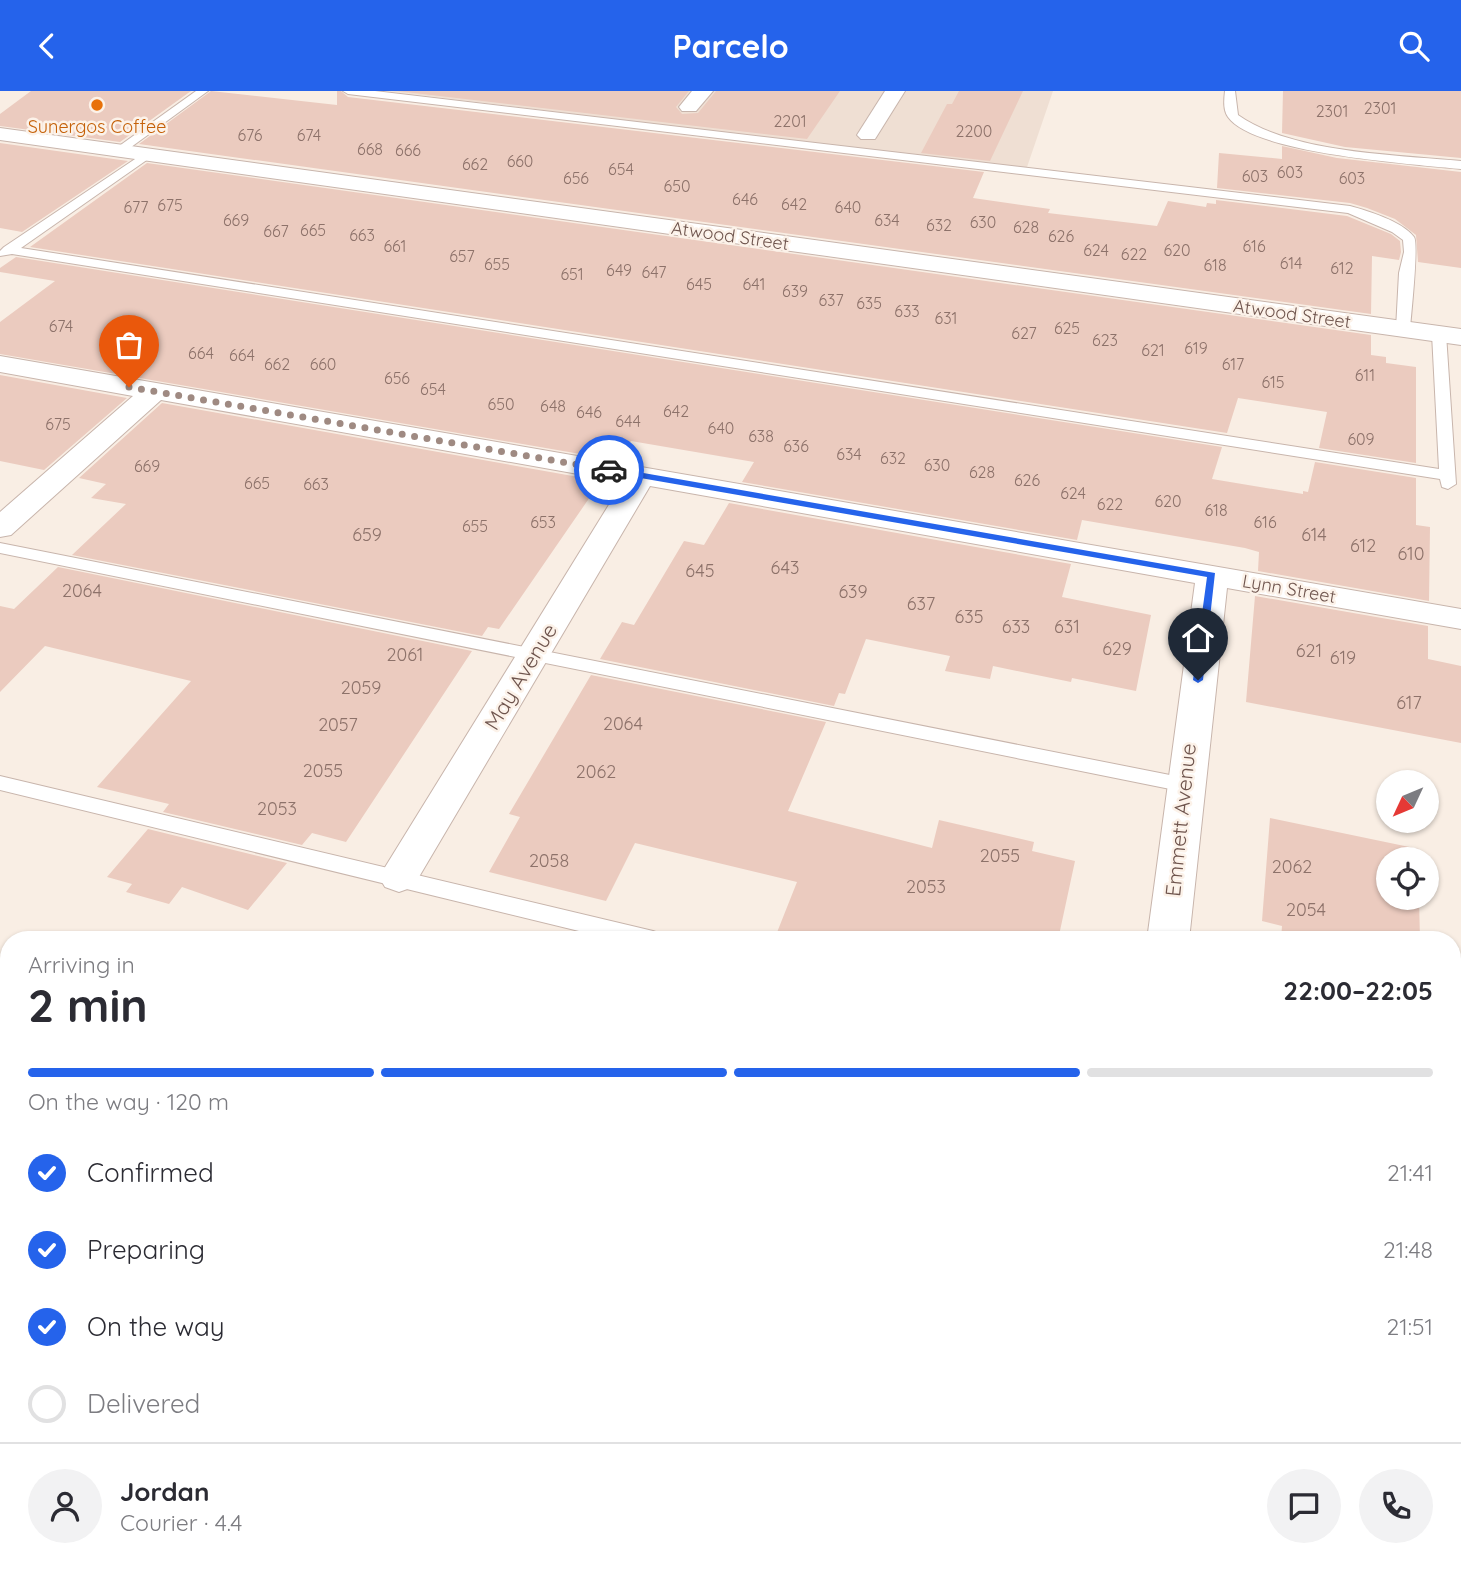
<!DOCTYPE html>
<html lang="en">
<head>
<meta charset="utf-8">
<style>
  body { margin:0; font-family:Quicksand,sans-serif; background:#f2f2f3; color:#2b2b33; height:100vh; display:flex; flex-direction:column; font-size:26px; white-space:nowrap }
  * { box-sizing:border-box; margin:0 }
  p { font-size:23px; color:#7c7c81 }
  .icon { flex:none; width:38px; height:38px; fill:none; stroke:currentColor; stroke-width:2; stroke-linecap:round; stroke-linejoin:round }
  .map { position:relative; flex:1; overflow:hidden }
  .panel { position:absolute; left:0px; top:840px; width:1461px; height:651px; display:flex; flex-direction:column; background:#fff; border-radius:28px 28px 0 0; box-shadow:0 2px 5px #0004 }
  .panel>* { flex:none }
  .needle { width:46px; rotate:226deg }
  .buttons { position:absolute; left:1376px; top:679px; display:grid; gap:14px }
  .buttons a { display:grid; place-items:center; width:63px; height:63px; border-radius:50%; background:#fff; box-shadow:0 2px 5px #0004; font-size:35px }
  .pin { position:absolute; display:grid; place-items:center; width:60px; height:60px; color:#fff; margin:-72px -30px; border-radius:50% 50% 50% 0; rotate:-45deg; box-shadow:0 0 7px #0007 }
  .pin .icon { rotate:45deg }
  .courier { position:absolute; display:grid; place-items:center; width:70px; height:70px; margin:-35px; border:5px solid #2563eb; border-radius:50%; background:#fff; color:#222; box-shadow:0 2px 9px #0007 }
  .headline em { font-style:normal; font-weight:700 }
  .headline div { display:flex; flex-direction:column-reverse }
  .headline { display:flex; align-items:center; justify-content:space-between; height:119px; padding:0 28px }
  h1 { font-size:46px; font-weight:700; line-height:52px }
  .bar { display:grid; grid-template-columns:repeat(4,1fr); gap:10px 7px; align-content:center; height:84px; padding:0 28px }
  .bar i { height:9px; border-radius:5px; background:#e1e1e2 }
  .bar .current { background:#2563eb }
  .bar p { grid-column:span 4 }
  .line { display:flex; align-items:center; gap:18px; padding:0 28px; border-top:2px solid #e1e1e2 }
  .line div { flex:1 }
  .round { display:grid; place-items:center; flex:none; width:74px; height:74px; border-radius:37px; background:#f2f2f3 }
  ol { padding:0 28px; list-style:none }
  li { display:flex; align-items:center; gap:21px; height:77px }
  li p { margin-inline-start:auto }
  li .icon { padding:7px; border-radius:50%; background:#2563eb; color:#fff; stroke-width:4 }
  li:last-child { color:#7c7c81 }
  li i { width:38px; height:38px; border:4px solid #e1e1e2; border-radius:50% }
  header { display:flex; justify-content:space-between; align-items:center; height:91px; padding:0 28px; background:#2563eb; color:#fff; font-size:32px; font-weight:700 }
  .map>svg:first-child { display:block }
  .residential { fill:#efdfd3 }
  .building { fill:#ebcbbf }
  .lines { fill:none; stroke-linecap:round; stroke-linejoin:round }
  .lane-casing { stroke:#c8b5ac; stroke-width:2 }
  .street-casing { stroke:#c8b5ac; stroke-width:2 }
  .lane { fill:#fff; fill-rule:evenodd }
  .street { fill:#fff; fill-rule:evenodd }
  .route { fill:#2563eb }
  .done { stroke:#9f8a82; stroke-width:7; stroke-dasharray:0 12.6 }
  .food-dot { fill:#e8710a; stroke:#fcf2e9; stroke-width:2.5 }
  .labels { text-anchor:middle; stroke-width:5; stroke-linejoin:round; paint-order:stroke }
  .far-number-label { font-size:16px; fill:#8d726a }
  .far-food-label { font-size:18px; fill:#c56008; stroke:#fcf2e9 }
  .far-street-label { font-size:18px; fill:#6e544d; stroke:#fcf2e9 }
  .number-label { font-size:18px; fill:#8d726a }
  .street-label { font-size:21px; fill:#6e544d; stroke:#fcf2e9 }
</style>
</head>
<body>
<header><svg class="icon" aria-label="back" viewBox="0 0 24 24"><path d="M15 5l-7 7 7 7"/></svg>Parcelo<svg class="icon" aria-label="search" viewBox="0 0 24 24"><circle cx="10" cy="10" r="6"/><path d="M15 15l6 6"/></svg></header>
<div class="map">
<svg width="1461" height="1491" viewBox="0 0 1461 1491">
  <rect width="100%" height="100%" fill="#f9eee4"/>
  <polygon class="residential" points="388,0 1053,0 1026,79"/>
  <g class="building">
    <polygon points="31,0 191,0 120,51 0,35 0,23"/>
    <polygon points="211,0 337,14 337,0 341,0 348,6 984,81 973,107 1050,118 1048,122 1157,135 1168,110 1206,116 1207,112 1216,113 1216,109 1347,125 1391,143 1400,150 1401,161 1399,169 1372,165 1371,223 139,53"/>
    <polygon points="397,0 689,0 676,16 682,23 698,22 716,0 840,0 807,48"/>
    <polygon points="959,0 1023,0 990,70 921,62 947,13 952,13"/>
    <polygon points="1283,0 1461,0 1461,67 1345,56 1282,42"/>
    <polygon points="0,52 128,70 22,141 0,137"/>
    <polygon points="1282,55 1337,67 1461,81 1461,177 1418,171 1416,144 1395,128 1367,117 1350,112 1217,97 1219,62 1282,68"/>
    <polygon points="147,72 1371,244 1371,264 1386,266 1386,272 1416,276 1416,372 1319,357 1327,321 1238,307 1227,342 30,156"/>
    <polygon points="16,166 1222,356 1212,388 1303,403 1303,400 1308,401 1315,371 1416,387 1416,434 1430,436 1429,510 1258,480 1259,461 1245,457 1082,429 1077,449 742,391 754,371 631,350 628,354 625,354 615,369 0,263 0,231 55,190 0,181 0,177"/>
    <polygon points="0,284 127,307 44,379 0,370"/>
    <polygon points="162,312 601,390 499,538 488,536 482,545 72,464 126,413 91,407 106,393 79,387"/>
    <polygon points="729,412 1071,473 1062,506 1151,524 1136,600 1072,587 1071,591 993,575 990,588 945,580 950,565 866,548 845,603 839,602 834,615 600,568 622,531 634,534 684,450 704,454"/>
    <polygon points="58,476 472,560 346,751 312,742 302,754 163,721 169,713 97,696 191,590 45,555 0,601 0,515 14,518"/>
    <polygon points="1255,505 1428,535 1428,568 1461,575 1461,652 1246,611"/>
    <polygon points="591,584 826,631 788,720 932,757 939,729 1034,751 1032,760 1075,770 1058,849 774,849 797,791 635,752 606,810 489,781 520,726 509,723"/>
    <polygon points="1270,727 1419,758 1419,768 1388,768 1388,807 1419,807 1420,849 1281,849 1282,835 1262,830"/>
    <polygon points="148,738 287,772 248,819 182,796 169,813 126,801 132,793 107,786"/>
  </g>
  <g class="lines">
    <g class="lane-casing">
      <g id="lane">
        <polygon points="196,0 208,0 123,62 115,62 115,58"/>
        <path d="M343 0H375L1350 115C1368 120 1402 130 1414 146 1419 153 1411 223 1410 238L1403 242 1396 238 1399 182 1404 161 1403 149 1392 141 1348 122 348 3Z"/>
        <path d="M1225 0H1235L1238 24C1291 62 1396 64 1461 70V78C1415 73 1254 63 1228 26 1223 19 1224 9 1225 0Z"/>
        <polygon points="147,60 151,62 151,66 21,157 1439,378 1432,243 1439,239 1446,243 1456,393 1448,398 1442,396 1440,388 12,163 0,165 0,160 4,156"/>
        <polygon points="0,452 1185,687 1192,689 1195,694 1192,699 1185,701 0,462"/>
        <polygon points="0,685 653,840 661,843 664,849 616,849 0,699"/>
        <polygon points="1452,1034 1461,1036 1461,1058 1452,1056"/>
      </g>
    </g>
    <g class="street-casing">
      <g id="street">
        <polygon points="692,0 713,0 696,20 682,20 679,16"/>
        <polygon points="885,0 905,0 875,48 861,48 857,44"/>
        <polygon points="0,37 1461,238 1461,254 0,49"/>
        <polygon points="0,265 1461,518 1461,538 1227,497 1189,849 1147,849 1195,492 650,395 413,796 399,801 385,796 379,786 623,391 161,309 11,444 0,446 0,421 133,305 0,281"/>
        <polygon points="0,1254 9,1256 9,1307 0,1304"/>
        <polygon points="563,1482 642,1482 646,1491 566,1491"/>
      </g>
    </g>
    <use href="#lane" class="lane"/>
    <use href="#street" class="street"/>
  </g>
  <polygon class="route" points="609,376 1215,482 1203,589 1198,592 1193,589 1207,486 606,381"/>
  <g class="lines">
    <polyline class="done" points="129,296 609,379"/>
  </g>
  <circle class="food-dot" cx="97" cy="14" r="7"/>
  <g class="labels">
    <g class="far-number-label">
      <text x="1380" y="23">2301</text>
      <text x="1332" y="26">2301</text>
      <text x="790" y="36">2201</text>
      <text x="974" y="46">2200</text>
      <text x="250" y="50">676</text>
      <text x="309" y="50">674</text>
      <text x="370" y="64">668</text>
      <text x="408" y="65">666</text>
      <text x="520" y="76">660</text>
      <text x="475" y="79">662</text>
      <text x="621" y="84">654</text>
      <text x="1290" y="87">603</text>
      <text x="1255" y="91">603</text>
      <text x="576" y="93">656</text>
      <text x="1352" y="93">603</text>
      <text x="677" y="101">650</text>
      <text x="745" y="114">646</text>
      <text x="794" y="119">642</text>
      <text x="170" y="120">675</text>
      <text x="136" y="122">677</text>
      <text x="848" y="122">640</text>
      <text x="236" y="135">669</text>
      <text x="887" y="135">634</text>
      <text x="983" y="137">630</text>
      <text x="939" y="140">632</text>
      <text x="1026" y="142">628</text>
      <text x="313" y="145">665</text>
      <text x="276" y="146">667</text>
      <text x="362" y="150">663</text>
      <text x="1061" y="151">626</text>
      <text x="395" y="161">661</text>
      <text x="1254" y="161">616</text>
      <text x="1096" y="165">624</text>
      <text x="1177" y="165">620</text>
      <text x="1134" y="169">622</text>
      <text x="462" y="171">657</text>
      <text x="1291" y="178">614</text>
      <text x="497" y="179">655</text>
      <text x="1215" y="180">618</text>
      <text x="1342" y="183">612</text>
      <text x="619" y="185">649</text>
      <text x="654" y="187">647</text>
      <text x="572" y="189">651</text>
      <text x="699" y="199">645</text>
      <text x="754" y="199">641</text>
      <text x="795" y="206">639</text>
      <text x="831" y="215">637</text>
      <text x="869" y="218">635</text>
      <text x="907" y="226">633</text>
      <text x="946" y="233">631</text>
      <text x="61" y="241">674</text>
      <text x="1067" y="243">625</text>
      <text x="1024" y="248">627</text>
      <text x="1105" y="255">623</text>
      <text x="1196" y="263">619</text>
      <text x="1153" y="265">621</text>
      <text x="201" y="268">664</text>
      <text x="242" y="270">664</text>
      <text x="277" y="279">662</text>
      <text x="323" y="279">660</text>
      <text x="1233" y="279">617</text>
      <text x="1365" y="290">611</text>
      <text x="397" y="293">656</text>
      <text x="1273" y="297">615</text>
      <text x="433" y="304">654</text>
      <text x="501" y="319">650</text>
      <text x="553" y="321">648</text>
      <text x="676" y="326">642</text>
      <text x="589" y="327">646</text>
      <text x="628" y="336">644</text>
      <text x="58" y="339">675</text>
      <text x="721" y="343">640</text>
      <text x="761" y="351">638</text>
      <text x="1361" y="354">609</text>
      <text x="796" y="361">636</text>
      <text x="849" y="369">634</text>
      <text x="893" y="373">632</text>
      <text x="937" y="380">630</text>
      <text x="147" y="381">669</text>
      <text x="982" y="387">628</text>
      <text x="1027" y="395">626</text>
      <text x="257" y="398">665</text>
      <text x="316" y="399">663</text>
      <text x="1073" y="408">624</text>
      <text x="1168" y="416">620</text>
      <text x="1110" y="419">622</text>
      <text x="1216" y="425">618</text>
      <text x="543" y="437">653</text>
      <text x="1265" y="437">616</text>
      <text x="475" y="441">655</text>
    </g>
    <g class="far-food-label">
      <text x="97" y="42">Sunergos Coffee</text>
    </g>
    <g class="far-street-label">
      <text transform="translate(730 145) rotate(8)" y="6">Atwood Street</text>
      <text transform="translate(1292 223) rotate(8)" y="6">Atwood Street</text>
      <text transform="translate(1289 498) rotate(10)" y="6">Lynn Street</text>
    </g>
    <g class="number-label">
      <text x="367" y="450">659</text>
      <text x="1314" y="450">614</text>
      <text x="1363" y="461">612</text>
      <text x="1411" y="469">610</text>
      <text x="785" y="483">643</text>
      <text x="700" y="486">645</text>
      <text x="82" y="506">2064</text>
      <text x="853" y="507">639</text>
      <text x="921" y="519">637</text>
      <text x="969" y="532">635</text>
      <text x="1016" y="542">633</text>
      <text x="1067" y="542">631</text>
      <text x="1117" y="564">629</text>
      <text x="1309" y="566">621</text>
      <text x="405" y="570">2061</text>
      <text x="1343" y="573">619</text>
      <text x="361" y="603">2059</text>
      <text x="1409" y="618">617</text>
      <text x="623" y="639">2064</text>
      <text x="338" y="640">2057</text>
      <text x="323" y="686">2055</text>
      <text x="596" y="687">2062</text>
      <text x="277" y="724">2053</text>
      <text x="1000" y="771">2055</text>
      <text x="549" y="776">2058</text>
      <text x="1292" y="782">2062</text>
      <text x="926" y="802">2053</text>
      <text x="1306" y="825">2054</text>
    </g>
    <g class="street-label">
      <text transform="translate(521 586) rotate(-59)" y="7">May Avenue</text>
      <text transform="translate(1181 729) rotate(-84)" y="7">Emmett Avenue</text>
    </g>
  </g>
</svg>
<div class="buttons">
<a><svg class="needle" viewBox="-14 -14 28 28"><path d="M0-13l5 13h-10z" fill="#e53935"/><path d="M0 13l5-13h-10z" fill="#7c7c81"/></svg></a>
<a><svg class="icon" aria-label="locate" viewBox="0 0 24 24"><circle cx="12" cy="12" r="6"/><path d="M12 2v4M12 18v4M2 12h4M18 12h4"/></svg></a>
</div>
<div class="pin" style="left:129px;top:296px;background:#ea580c"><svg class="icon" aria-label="bag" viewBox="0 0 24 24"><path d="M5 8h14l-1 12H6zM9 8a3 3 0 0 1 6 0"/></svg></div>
<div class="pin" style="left:1198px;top:589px;background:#1f2937"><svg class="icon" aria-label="home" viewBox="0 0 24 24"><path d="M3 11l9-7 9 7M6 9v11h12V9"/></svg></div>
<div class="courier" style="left:609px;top:379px"><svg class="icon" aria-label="car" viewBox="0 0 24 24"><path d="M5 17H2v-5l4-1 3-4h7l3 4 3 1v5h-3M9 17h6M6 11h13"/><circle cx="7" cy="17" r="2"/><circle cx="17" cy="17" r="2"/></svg></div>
<section class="panel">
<div class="headline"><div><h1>2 min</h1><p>Arriving in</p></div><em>22:00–22:05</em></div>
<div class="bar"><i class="current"></i><i class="current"></i><i class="current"></i><i></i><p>On the way · 120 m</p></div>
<ol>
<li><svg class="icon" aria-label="check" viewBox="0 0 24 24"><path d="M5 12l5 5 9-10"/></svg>Confirmed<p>21:41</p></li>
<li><svg class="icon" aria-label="check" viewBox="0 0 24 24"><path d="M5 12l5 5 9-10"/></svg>Preparing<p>21:48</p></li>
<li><svg class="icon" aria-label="check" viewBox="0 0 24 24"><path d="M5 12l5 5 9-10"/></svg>On the way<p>21:51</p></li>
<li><i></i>Delivered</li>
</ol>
<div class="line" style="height:126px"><a class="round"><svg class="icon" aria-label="person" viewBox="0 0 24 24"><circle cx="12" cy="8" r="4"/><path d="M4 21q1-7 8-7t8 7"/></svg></a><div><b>Jordan</b><p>Courier · 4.4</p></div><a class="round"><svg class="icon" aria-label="chat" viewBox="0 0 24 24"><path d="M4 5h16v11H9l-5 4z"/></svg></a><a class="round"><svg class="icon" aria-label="phone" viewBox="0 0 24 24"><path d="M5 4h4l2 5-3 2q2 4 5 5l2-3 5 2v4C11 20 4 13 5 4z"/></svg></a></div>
</section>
</div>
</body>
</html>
